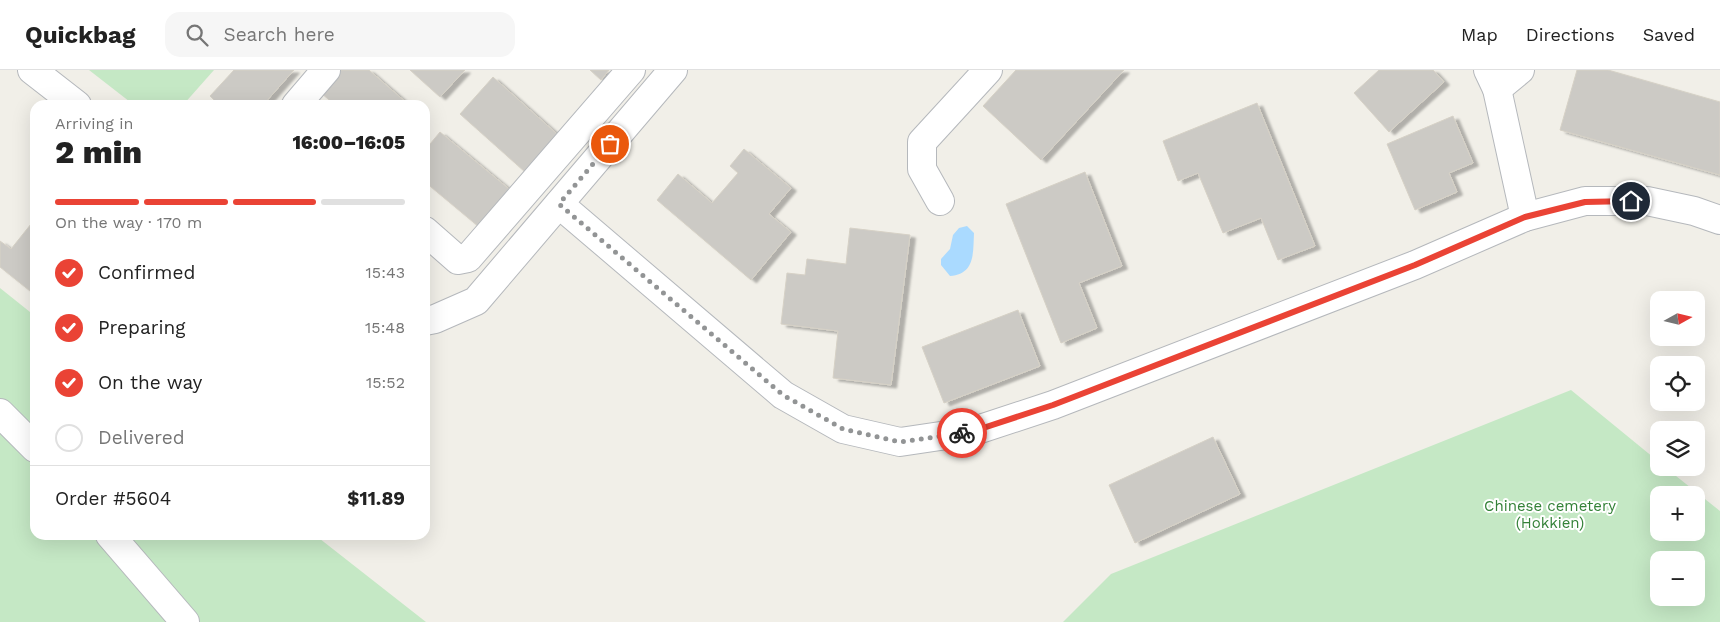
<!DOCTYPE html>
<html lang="en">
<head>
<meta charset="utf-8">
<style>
  body { margin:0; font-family:"Work Sans",sans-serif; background:#f6f6f6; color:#222; height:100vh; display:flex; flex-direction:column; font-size:19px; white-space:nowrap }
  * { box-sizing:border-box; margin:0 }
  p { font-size:16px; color:#767676 }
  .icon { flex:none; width:28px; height:28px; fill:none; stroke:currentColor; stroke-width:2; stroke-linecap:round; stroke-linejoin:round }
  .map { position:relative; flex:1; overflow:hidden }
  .sheet { position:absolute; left:30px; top:30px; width:400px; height:440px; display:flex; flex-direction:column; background:#fff; border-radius:15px; box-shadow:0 5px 20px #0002 }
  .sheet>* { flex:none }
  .needle { width:32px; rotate:82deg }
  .controls { position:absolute; left:1650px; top:221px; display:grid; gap:10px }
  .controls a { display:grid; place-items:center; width:55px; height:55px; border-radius:10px; background:#fff; box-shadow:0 5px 20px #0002; font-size:25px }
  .pin { position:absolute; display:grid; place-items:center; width:42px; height:42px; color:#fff; margin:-21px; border:2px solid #fff; border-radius:50%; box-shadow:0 1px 5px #0007 }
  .courier { position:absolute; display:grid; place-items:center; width:50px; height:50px; margin:-25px; border:4px solid #ea4335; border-radius:50%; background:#fff; color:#222; box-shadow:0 1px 6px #0007 }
  .head em { font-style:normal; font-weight:800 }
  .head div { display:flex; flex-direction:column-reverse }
  .head { display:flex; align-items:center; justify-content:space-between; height:85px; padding:0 25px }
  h1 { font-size:32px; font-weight:800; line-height:38px }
  .bar { display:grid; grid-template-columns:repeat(4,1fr); gap:8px 5px; align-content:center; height:60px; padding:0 25px }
  .bar i { height:6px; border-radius:4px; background:#e0e0e0 }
  .bar .selected { background:#ea4335 }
  .bar p { grid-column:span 4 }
  .line { display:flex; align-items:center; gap:12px; padding:0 25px; border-top:1px solid #e0e0e0 }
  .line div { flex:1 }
  ol { padding:0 25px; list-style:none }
  li { display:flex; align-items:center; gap:15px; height:55px }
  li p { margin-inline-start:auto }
  li .icon { padding:5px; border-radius:50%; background:#ea4335; color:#fff; stroke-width:4 }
  li:last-child { color:#767676 }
  li i { width:28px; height:28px; border:2px solid #e0e0e0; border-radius:50% }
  header { display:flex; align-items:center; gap:30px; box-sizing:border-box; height:70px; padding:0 25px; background:#fff; border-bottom:1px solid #e0e0e0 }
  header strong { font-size:24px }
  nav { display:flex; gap:28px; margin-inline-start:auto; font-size:18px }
  .search { width:350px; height:45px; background:#f6f6f6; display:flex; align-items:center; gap:12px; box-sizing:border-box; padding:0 18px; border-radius:15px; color:#767676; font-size:19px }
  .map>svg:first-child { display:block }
  .green { fill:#c5e8c5; fill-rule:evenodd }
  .water { fill:#aadaff }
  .building { fill:#cccac5; stroke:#d6d1c6; filter:url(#shadow) }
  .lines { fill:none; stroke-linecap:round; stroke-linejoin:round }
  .minor-casing { stroke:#b5b8bc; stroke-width:30 }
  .minor { stroke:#fff; stroke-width:28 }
  .done { stroke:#929495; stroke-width:5; stroke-dasharray:0 9 }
  .route { stroke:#ea4335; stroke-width:6 }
  .labels { text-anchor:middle; stroke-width:4; stroke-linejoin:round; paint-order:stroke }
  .park-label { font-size:15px; fill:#348238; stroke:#fff }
</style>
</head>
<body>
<header>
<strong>Quickbag</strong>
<div class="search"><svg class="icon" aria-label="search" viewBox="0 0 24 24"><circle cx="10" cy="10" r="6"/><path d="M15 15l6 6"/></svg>Search here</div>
<nav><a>Map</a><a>Directions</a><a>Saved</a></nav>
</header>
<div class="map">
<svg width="1720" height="552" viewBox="0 0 1720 552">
  <defs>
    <filter id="shadow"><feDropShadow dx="5.5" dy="3" stdDeviation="1" flood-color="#0004"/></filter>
  </defs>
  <rect width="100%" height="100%" fill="#f1efe8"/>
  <g class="green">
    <polygon points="89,0 214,0 183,35 134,35"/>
    <polygon points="0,218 35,246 35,465 315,465 426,552 0,552"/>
    <path d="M1571 320 1659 392V398H1666L1720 441V552H1063L1111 504ZM1659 425H1696V462H1659ZM1659 490H1696V528H1659Z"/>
  </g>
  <path class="water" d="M967 156 974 163C973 184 975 204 950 206L941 195V189L950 179 953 165 959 158Z"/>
  <g class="building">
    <polygon points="234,0 294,0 263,35 219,35 210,26"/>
    <polygon points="341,0 369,0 409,35 335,35 321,23"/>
    <polygon points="410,0 465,0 440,27"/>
    <polygon points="590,0 609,0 601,10"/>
    <polygon points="1016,0 1124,0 1041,90 983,36"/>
    <polygon points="1379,0 1433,0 1444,12 1389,62 1354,23"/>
    <polygon points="1577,0 1608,0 1720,32 1720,105 1560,60"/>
    <polygon points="493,7 557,64 525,102 460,44"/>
    <polygon points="1257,33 1315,176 1278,190 1261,148 1223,163 1198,103 1178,111 1163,71"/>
    <polygon points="1453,46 1473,93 1449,103 1457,122 1415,140 1387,74"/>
    <polygon points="440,62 509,119 479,157 425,112 425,80"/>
    <polygon points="744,79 791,118 769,144 791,162 751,210 657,130 678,104 712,133 738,103 730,96"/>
    <polygon points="1085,102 1122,196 1079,213 1097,258 1061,273 1006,134"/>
    <polygon points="35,149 35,225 0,197 0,171 11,179"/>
    <polygon points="850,158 910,165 891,315 833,308 838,261 781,254 787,203 805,205 807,189 846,194"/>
    <polygon points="1018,240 1040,296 944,333 922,277"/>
    <polygon points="1213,367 1240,424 1135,473 1109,415"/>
  </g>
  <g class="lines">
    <g class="minor-casing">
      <g id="minor">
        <polyline points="32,0 77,35"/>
        <polyline points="1488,0 1497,19 1525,147"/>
        <polyline points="1497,19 1520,0"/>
        <polyline points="296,35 326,0"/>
        <polyline points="940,131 922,99 922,72 988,0"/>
        <polyline points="559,134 783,325 843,359 900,372 974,361 1053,335 1415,195 1525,147 1585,131 1647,131 1694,141 1720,150"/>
        <polyline points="425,161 458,190 468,188 631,0"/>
        <polyline points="425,251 435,249 476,231 673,0"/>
        <polyline points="0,343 35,378"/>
        <polyline points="110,465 185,552"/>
      </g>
    </g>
    <use href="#minor" class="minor"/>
  </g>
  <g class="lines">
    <polyline class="done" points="610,74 559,134 783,325 843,359 900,372 962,363"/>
    <polyline class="route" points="962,363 974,361 1053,335 1415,195 1525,147 1585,132 1631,131"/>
  </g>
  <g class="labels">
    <g class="park-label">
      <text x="1550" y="441">Chinese cemetery<tspan x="1550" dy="17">(Hokkien)</tspan></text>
    </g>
  </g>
</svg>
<div class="controls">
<a><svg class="needle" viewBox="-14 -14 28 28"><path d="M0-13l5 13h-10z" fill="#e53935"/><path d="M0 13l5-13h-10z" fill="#767676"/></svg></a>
<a><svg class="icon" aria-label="locate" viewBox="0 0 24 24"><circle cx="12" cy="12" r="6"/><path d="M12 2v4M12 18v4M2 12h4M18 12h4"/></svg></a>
<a><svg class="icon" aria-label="layers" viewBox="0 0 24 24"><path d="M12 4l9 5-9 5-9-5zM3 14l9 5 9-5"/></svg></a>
<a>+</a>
<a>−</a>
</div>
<div class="pin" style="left:610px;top:74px;background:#ea580c"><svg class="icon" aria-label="bag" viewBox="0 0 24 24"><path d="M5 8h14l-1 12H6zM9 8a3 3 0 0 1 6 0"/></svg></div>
<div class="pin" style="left:1631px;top:131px;background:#1f2937"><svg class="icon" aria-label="home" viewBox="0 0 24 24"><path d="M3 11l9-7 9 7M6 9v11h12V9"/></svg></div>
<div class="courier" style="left:962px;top:363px"><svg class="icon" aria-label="bike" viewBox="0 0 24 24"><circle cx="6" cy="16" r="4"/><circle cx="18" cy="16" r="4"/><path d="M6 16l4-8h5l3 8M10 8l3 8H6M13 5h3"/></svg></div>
<section class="sheet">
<div class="head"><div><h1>2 min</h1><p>Arriving in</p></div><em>16:00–16:05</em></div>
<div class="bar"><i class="selected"></i><i class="selected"></i><i class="selected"></i><i></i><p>On the way · 170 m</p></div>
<ol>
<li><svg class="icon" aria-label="check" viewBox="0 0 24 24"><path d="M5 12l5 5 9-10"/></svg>Confirmed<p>15:43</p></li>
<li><svg class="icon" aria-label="check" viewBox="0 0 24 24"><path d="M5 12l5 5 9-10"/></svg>Preparing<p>15:48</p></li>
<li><svg class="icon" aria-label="check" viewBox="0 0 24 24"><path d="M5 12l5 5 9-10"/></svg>On the way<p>15:52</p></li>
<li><i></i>Delivered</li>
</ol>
<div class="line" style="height:65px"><div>Order #5604</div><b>$11.89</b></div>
</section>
</div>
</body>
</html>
